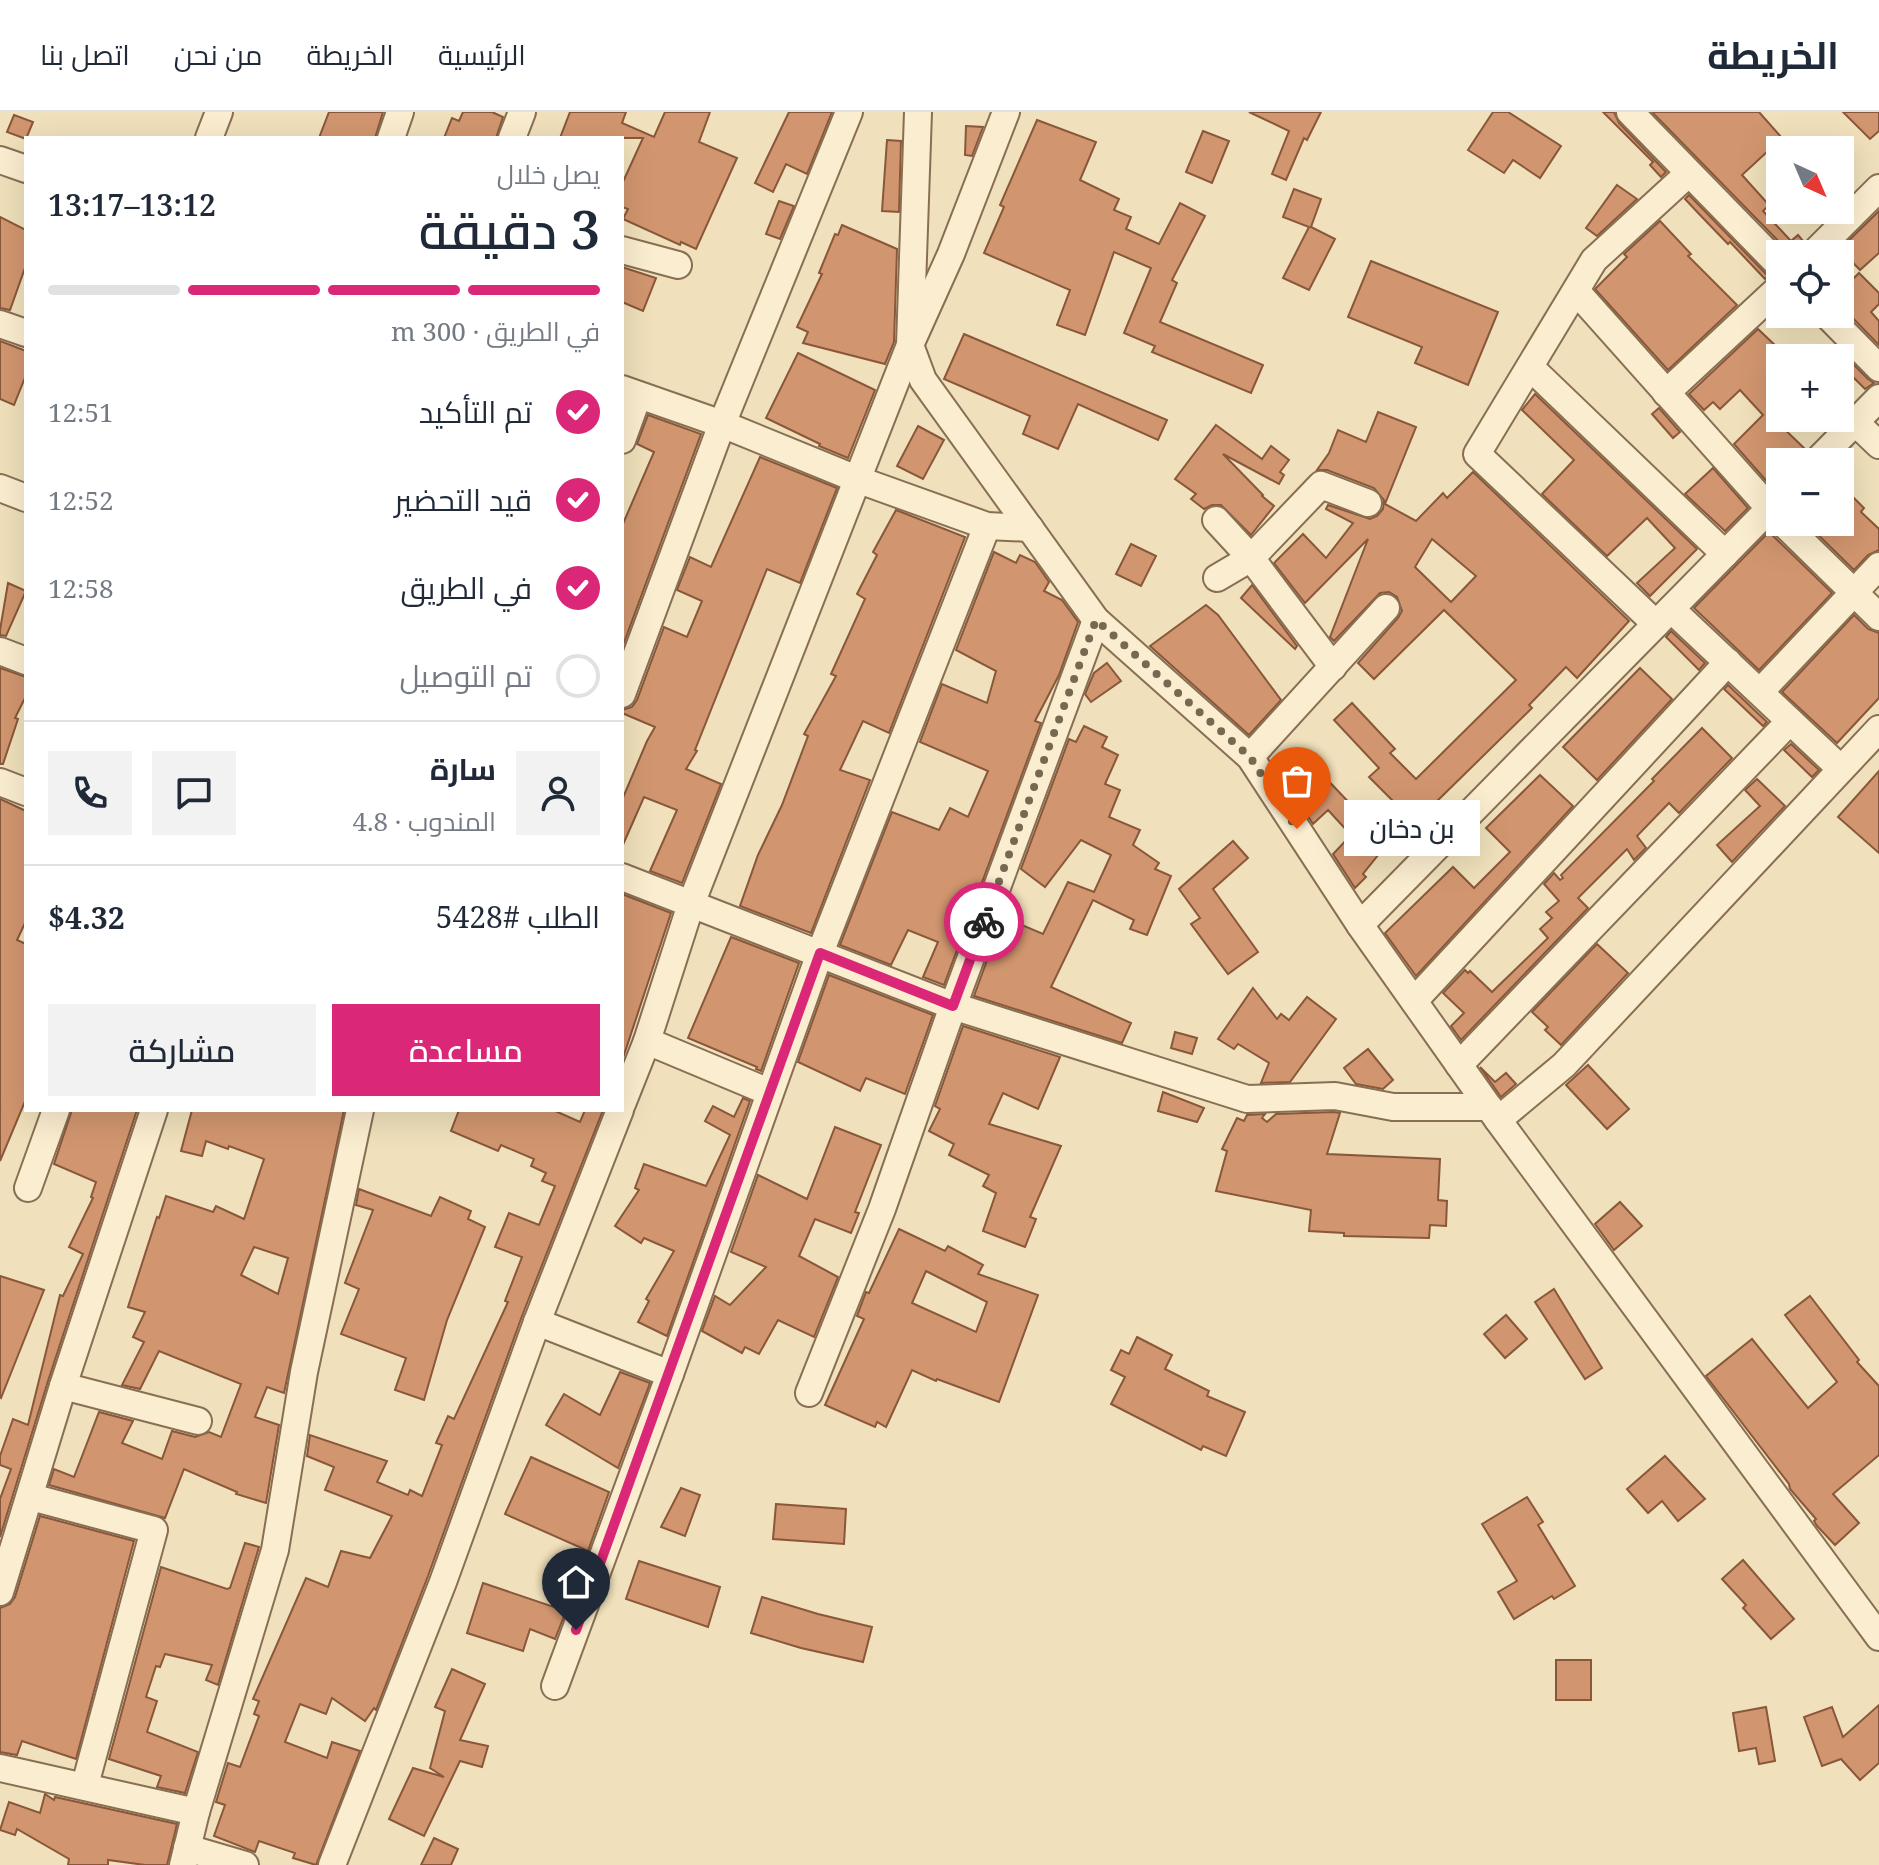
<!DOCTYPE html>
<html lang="ar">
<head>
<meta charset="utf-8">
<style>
  body { margin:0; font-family:"Noto Serif",Cairo,serif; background:#f2f2f3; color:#1f2937; direction:rtl; height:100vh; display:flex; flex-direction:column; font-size:30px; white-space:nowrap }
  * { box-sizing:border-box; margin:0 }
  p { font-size:26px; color:#747a83 }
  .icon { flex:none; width:44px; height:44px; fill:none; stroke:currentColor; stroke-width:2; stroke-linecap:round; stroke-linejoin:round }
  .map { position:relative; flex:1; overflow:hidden; direction:ltr }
  .side { position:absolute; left:24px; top:24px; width:600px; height:976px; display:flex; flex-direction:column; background:#fff; border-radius:0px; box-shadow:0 8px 32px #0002; direction:rtl }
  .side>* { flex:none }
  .needle { width:52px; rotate:136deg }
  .tools { position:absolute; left:1766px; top:24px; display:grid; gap:16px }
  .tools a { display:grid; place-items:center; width:88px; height:88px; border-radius:0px; background:#fff; box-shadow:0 8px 32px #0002; font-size:40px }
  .pin { position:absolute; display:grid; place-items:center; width:68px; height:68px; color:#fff; margin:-82px -34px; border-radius:50% 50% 50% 0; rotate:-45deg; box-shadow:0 0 8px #0007 }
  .pin .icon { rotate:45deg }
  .courier { position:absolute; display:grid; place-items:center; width:80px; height:80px; margin:-40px; border:6px solid #db2777; border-radius:50%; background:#fff; color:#222; box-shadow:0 2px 10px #0007 }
  .bubble { position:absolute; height:56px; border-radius:0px; background:#fff; box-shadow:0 8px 32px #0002; font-size:26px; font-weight:600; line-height:56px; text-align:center; direction:rtl }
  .head em { font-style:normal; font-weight:600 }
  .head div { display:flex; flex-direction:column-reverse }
  .head { display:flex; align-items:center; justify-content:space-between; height:136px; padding:0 24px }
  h1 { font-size:52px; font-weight:600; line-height:60px }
  .bar { display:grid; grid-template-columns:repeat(4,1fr); gap:12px 8px; align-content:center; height:96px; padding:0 24px }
  .bar i { height:10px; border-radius:6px; background:#e0e1e3 }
  .bar .on { background:#db2777 }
  .bar p { grid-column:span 4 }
  .line { display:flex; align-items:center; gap:20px; padding:0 24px; border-top:2px solid #e0e1e3 }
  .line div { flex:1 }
  .round { display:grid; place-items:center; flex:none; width:84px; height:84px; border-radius:0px; background:#f2f2f3 }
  ol { padding:0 24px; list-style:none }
  li { display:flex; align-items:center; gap:24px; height:88px }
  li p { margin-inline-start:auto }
  li .icon { padding:8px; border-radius:50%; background:#db2777; color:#fff; stroke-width:4 }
  li:last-child { color:#747a83 }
  li i { width:44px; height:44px; border:4px solid #e0e1e3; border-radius:50% }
  .action { display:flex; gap:16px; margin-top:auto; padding:16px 24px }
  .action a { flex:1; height:92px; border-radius:0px; background:#db2777; color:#fff; font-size:32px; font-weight:600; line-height:92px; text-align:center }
  .action a+a { background:#f2f2f3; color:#1f2937 }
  header { display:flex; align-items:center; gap:48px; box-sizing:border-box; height:112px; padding:0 40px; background:#fff; border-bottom:2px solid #e0e1e3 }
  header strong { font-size:38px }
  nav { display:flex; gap:44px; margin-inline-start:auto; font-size:28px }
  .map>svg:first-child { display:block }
  .building { fill:#d1966f; stroke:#895739; stroke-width:2; fill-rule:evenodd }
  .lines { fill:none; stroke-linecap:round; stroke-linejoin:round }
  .minor-casing { stroke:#886f54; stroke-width:30 }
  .minor { stroke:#fbedcf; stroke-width:26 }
  .done { stroke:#776852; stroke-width:8; stroke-dasharray:0 14.4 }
  .route { stroke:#db2777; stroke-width:10 }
</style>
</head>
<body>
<header>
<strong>الخريطة</strong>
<nav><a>الرئيسية</a><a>الخريطة</a><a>من نحن</a><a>اتصل بنا</a></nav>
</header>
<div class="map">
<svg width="1879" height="1753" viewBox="0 0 1879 1753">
  <rect width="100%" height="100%" fill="#f0e0bb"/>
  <g class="building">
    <polygon points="329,0 383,0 375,26 319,26"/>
    <polygon points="463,0 492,0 503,5 496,26 444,26 452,6 459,9"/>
    <polygon points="570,0 626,0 622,11 654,25 665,0 710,0 699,30 737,46 696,137 681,130 680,133 623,107 628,97 622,95 622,72 643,26 560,26"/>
    <polygon points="789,0 832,0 807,62 786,52 773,80 755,71"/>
    <polygon points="1249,0 1321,0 1307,28 1304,26 1286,68 1272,62 1289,19"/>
    <polygon points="1493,0 1508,0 1561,34 1540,66 1513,48 1504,61 1468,38"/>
    <polygon points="1603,0 1614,0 1619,11 1666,60 1661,65 1650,53 1653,50"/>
    <polygon points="1652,0 1759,0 1782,26 1742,63 1769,93 1763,99 1791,129 1798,123 1803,129 1797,142 1791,142"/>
    <polygon points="1843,0 1879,0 1879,19 1870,27"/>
    <polygon points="14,3 33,10 26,27 7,20"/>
    <polygon points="1037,8 1096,30 1080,68 1119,87 1114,98 1131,105 1126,117 1159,132 1180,91 1205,104 1172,168 1177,171 1160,210 1263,253 1251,281 1152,240 1155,234 1124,221 1151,156 1114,140 1085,223 1057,213 1070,178 984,141 1004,95 1000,93"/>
    <polygon points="966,14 983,15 972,44 965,43"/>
    <polygon points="1203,19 1229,29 1212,71 1186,60"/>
    <polygon points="887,28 901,29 899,100 882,99"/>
    <polygon points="1617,73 1637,87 1597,124 1586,116"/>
    <polygon points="1294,77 1321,87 1311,115 1335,127 1309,178 1283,166 1309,115 1283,105"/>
    <polygon points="1689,83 1768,164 1765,167 1730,130 1728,132 1701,104 1685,87"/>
    <polygon points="779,89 794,94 780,127 766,122"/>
    <polygon points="1879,99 1879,141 1860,158 1840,137"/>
    <polygon points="0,105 26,118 26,153 10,198 0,196"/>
    <polygon points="1660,109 1691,142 1688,144 1737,193 1668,258 1595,177 1627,145 1624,142"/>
    <polygon points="842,113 897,137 894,230 885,252 803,231 808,220 797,215 822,162 819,161 835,122 838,123"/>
    <polygon points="1371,149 1498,200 1468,273 1415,251 1422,235 1348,205"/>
    <polygon points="622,155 656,166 643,199 622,190"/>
    <polygon points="1859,161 1879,181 1879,192 1871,200 1879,209 1879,233 1840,193 1840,180"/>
    <polygon points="1758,217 1779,237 1776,240 1780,243 1780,293 1771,304 1806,338 1793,350 1780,350 1780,362 1770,373 1734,332 1763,303 1740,278 1720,297 1713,290 1704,298 1689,282"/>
    <polygon points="964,222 1167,308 1158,328 1078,292 1058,337 1023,322 1030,304 944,267"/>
    <polygon points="0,229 26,239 26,263 14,293 0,287"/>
    <polygon points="798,241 875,278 848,346 819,334 820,332 766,306"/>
    <polygon points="1851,250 1868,267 1874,271 1865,277 1844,256"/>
    <polygon points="1535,282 1697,437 1650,484 1637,471 1675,436 1647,406 1607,444 1542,382 1574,348 1522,298"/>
    <polygon points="1659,296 1680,320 1673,326 1652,302"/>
    <path d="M1378 300 1416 315 1385 392 1416 409 1443 381 1447 386 1473 360 1629 509 1577 566 1566 555 1529 593 1532 596 1431 695 1430 694 1394 730 1391 727 1363 762 1366 765 1355 776 1333 742 1351 723 1328 698 1313 712 1295 684 1320 660 1376 719 1399 695 1369 665 1379 656 1334 608 1352 591 1395 637 1390 641 1416 667 1516 568 1444 498 1374 567 1358 551 1398 506 1402 499 1397 485 1389 480 1380 481 1334 529 1330 525 1368 427 1305 491 1274 451 1303 422 1326 446 1353 411 1326 397 1328 393 1370 407 1377 404 1383 397 1384 388 1374 376 1327 358H1317L1329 341 1338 318 1366 330ZM1432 427 1476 464 1451 490 1415 455Z"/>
    <polygon points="648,303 701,322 622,536 622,414 654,340 637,332"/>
    <polygon points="1216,313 1262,347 1271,334 1289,348 1280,360 1284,363 1279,372 1223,342 1263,383 1262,384 1274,394 1251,423 1221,393 1212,393 1204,397 1191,387 1196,382 1175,367"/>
    <polygon points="918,314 944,328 923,367 897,354"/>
    <polygon points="760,345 837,376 800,471 767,457 695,638 697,639 686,657 721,672 682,771 650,759 677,698 644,685 622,735 622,688 647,629 655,615 622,601 622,598 632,595 637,588 664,515 687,525 702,489 677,478 690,445 711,455"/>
    <polygon points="1713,356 1748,396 1725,419 1685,382"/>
    <polygon points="1840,372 1864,396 1861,400 1879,417 1879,438 1868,443 1854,458 1805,410 1840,410"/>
    <polygon points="896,398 965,425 889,621 863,609 840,658 870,668 811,821 740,794 758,743 782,693 808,624 804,622 836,564 831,562 865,487 857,482 877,443 873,440"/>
    <polygon points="1769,420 1832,481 1759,558 1694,496"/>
    <polygon points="1131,432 1156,444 1141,474 1116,462"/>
    <polygon points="994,440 1016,451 1020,443 1035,450 1049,470 1044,479 1062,488 1078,510 1059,563 1035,609 1041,611 944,873 923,865 938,830 908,818 891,853 840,833 892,700 939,718 950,696 968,705 988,659 920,630 942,572 987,591 996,559 956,538"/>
    <polygon points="8,471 26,479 6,524 0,523 0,518"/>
    <polygon points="1252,473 1297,534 1295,537 1241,486"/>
    <polygon points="1206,493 1218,503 1281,588 1249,623 1150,534"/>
    <polygon points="1854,503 1868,517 1879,521 1879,586 1837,631 1782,580"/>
    <polygon points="1671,519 1705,551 1699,558 1666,525"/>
    <polygon points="1107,551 1121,569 1091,590 1085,582 1094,561"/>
    <polygon points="0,556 26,565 26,584 15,606 18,607 3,652 0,652"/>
    <polygon points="1640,556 1672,587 1597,668 1563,635"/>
    <polygon points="1728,573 1767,610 1763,614 1724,577"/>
    <polygon points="1084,614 1107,625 1102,635 1118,643 1105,672 1120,678 1109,705 1140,718 1133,733 1159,751 1155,757 1171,764 1147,823 1130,817 1134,808 1093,788 1051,875 1131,911 1122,931 974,884 997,821 1016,829 1022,813 1043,822 1068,770 1094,780 1111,743 1081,728 1045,775 1021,757 1069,627 1076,630"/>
    <polygon points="1702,616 1732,646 1679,701 1669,691 1637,724 1646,736 1634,748 1627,737 1578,786 1588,796 1461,928 1451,914 1464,901 1443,881 1465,858 1468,861 1470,859 1492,880 1548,826 1540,817 1552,806 1546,800 1559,789 1544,772 1554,761 1560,768 1563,766 1561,763 1654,669 1652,667"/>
    <polygon points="1791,632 1819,658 1812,665 1784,638"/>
    <polygon points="1879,659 1879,741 1838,705"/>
    <polygon points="1540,663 1573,694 1416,864 1385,821 1453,755 1474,776 1510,740 1486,716"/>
    <polygon points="1757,667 1785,694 1732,750 1717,733 1760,694 1745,678"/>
    <polygon points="0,687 26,699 26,809 17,828 26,832 26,987 0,1049"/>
    <polygon points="1233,729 1248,746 1213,777 1258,840 1228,862 1191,812 1200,806 1179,777"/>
    <polygon points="622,782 671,801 622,949"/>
    <polygon points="731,825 799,851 761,959 756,957 757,955 688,926"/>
    <polygon points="1597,832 1628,861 1561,933 1545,918 1548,915 1532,900"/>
    <polygon points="829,863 933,903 905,982 866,966 860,979 798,950"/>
    <polygon points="1253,876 1277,907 1281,902 1289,908 1307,885 1336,907 1290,970 1261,971 1269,951 1238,932 1234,937 1218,927"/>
    <polygon points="963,914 1060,945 1038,997 1003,981 989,1012 1061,1034 1030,1105 1036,1107 1025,1135 983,1119 996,1081 983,1074 989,1063 949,1043 954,1032 929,1019 940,997 935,994"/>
    <polygon points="1175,920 1197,926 1192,942 1171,936"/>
    <polygon points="1368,937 1393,968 1383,977 1356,972 1344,956"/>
    <polygon points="1588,953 1629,997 1607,1017 1566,973"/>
    <polygon points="1480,955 1495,970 1506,961 1516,972 1501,985"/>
    <polygon points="1163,980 1204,996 1197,1010 1158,999"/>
    <polygon points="743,986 750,989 667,1224 638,1210 649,1189 646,1187 674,1139 644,1126 641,1131 615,1114 639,1078 635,1076 644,1052 706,1074 730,1023 705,1009 713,994 734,1005"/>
    <polygon points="72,998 137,998 48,1269 0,1425 0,1387 11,1357 0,1353 0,1344 13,1307 28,1313 60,1183 63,1184 83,1142 69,1135 93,1086 91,1085 96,1070 54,1052"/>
    <path d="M192 998H344L284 1281 267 1275 255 1305 279 1313 266 1391 236 1382 237 1380 184 1357 165 1406 49 1373 54 1357 74 1365 99 1300 133 1309 122 1331 162 1347 172 1319 195 1325 209 1320 221 1325 241 1272 159 1239 140 1277 122 1273 144 1230 133 1225 145 1200 128 1195 157 1105 159 1106 166 1084 213 1100 216 1094 244 1107 264 1047 229 1034 228 1037 206 1029 202 1044 181 1039ZM254 1135 288 1146 278 1182 241 1163Z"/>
    <polygon points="459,998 553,998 580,1010 585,998 603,998 522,1204 428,1464 376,1598 374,1596 365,1609 332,1586 326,1602 300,1592 285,1630 327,1646 332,1630 360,1639 316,1753 293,1746 295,1741 259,1729 255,1740 214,1724 225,1693 216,1690 228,1651 240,1655 259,1604 254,1602 259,1589 253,1587 306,1466 328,1475 341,1439 370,1446 392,1404 325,1378 334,1355 307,1344 310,1323 387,1349 377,1370 408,1383 410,1378 422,1384 442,1333 436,1331 448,1304 454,1307 508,1190 505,1189 522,1145 495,1135 509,1101 539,1113 555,1074 542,1069 546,1061 531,1054 534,1047 501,1033 498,1039 451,1019"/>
    <polygon points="1334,1000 1340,1001 1327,1042 1440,1047 1438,1088 1447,1089 1446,1114 1430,1113 1429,1126 1344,1124 1344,1121 1309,1119 1311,1098 1216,1079 1227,1039 1222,1037 1237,1006 1244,1009 1247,1003 1265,1002 1262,1006 1267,1010 1276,1002"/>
    <polygon points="835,1015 881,1033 855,1100 859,1101 851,1121 815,1107 799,1144 838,1165 814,1225 778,1208 759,1242 745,1235 742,1241 702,1219 715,1184 730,1193 766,1155 731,1140 758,1063 807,1087"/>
    <polygon points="359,1077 431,1104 440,1085 471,1099 468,1107 485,1115 447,1208 424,1288 395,1278 406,1246 341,1222 359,1177 345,1171 373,1098 356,1093"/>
    <polygon points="1620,1090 1642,1114 1614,1138 1595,1112"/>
    <path d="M899 1117 945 1139 948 1134 983 1153 978 1162 1038 1183 999 1290 937 1267 936 1269 912 1258 886 1315 877 1310 875 1315 825 1293 864 1207 857 1204 866 1180 869 1181ZM926 1159 987 1190 976 1220 912 1191Z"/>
    <polygon points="0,1164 44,1178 1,1286 0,1285"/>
    <polygon points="1554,1177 1602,1256 1585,1267 1535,1190"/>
    <polygon points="1810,1184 1859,1248 1857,1250 1879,1274 1879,1343 1833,1382 1859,1411 1835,1433 1817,1414 1814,1409 1816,1407 1790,1377 1789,1372 1706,1264 1752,1227 1808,1296 1837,1270 1785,1203"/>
    <polygon points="1506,1203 1527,1227 1505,1246 1484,1222"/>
    <polygon points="1137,1225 1172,1243 1165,1257 1209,1279 1207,1284 1245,1300 1226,1344 1203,1334 1201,1338 1111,1292 1125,1265 1111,1258 1121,1238 1129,1242"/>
    <polygon points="620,1260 650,1271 618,1356 546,1313 564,1282 600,1303"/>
    <polygon points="1665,1344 1705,1387 1678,1409 1662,1389 1648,1401 1627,1377"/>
    <polygon points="531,1345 609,1380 588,1439 505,1402"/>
    <polygon points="681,1376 700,1383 685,1424 661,1415"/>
    <polygon points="1527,1385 1543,1410 1538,1413 1575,1474 1554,1487 1552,1484 1514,1507 1498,1480 1517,1469 1482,1412"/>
    <polygon points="776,1392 846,1397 844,1432 773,1427"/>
    <polygon points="40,1404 134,1429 76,1647 22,1629 17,1643 0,1640 0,1496 10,1492 15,1485"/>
    <polygon points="245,1431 259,1435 218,1573 206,1568 212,1553 165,1542 160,1555 156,1554 146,1585 157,1589 147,1620 198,1640 185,1681 157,1675 161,1664 109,1647 161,1455 227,1477 230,1476"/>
    <polygon points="1743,1448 1794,1507 1771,1527 1743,1496 1746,1493 1722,1467"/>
    <polygon points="639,1449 720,1475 708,1515 626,1487"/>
    <polygon points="483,1471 566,1499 555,1527 530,1517 523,1539 467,1521"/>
    <polygon points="762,1485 818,1502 872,1515 863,1550 801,1536 751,1521"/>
    <rect x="1556" y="1548" width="35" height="40"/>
    <polygon points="452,1557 485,1572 460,1628 488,1634 482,1655 460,1649 424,1724 389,1707 413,1656 444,1665 430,1656 445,1599 435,1595"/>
    <polygon points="1879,1593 1879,1651 1860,1668 1841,1647 1822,1654 1804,1605 1832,1595 1843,1625"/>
    <polygon points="1766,1595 1775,1649 1759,1652 1756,1636 1739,1639 1733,1601"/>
    <polygon points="45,1682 54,1688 55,1685 177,1712 167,1753 145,1753 108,1748 108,1753 68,1753 69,1747 17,1717 15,1723 0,1718 9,1690 40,1701"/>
    <polygon points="434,1726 458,1737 451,1753 421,1753"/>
  </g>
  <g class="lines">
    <g class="minor-casing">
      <g id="minor">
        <polyline points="918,0 910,233 923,268 1096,508 1250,645 1360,813 1498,1008 1879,1525"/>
        <polyline points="1630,0 1780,154"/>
        <polyline points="209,26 219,0"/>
        <polyline points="391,26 400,0"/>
        <polyline points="512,26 522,0"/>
        <polyline points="0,48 26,57"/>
        <polyline points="622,138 678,153"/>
        <polyline points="1813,142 1879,76"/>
        <polyline points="1576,179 1780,408"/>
        <polyline points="1826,202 1879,256"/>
        <polyline points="0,212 26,221"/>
        <polyline points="1530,255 1725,442"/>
        <polyline points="622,277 722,312 859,368 987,414 1030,416"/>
        <polyline points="1666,281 1780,175"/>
        <polyline points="1855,310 1879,333"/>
        <polyline points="622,328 638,284"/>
        <polyline points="1816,350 1879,286"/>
        <polyline points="0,376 26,386"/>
        <polyline points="1216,408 1251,446 1333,555"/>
        <polyline points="1782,410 1879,505"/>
        <polyline points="1217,466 1251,446 1321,373 1368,391"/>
        <polyline points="1671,497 1841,657"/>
        <polyline points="1656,512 1477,342 1594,148 1689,61"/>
        <polyline points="0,539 26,549"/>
        <polyline points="1760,580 1879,454"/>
        <polyline points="622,582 722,312 849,0"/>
        <polyline points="1250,645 1386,496"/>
        <polyline points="0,670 26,680"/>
        <polyline points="622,765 953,894 1247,987 1335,984 1393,995 1489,995"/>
        <polyline points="1360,813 1780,386"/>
        <polyline points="1414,889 1728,550"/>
        <polyline points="647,929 769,980"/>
        <polyline points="1459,953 1790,609"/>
        <polyline points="622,992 647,929 691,792 910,233 951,142 1006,0"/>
        <polyline points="1498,1008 1564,953 1879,617"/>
        <polyline points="28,1076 56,998"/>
        <polyline points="537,1210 670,1262"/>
        <polyline points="63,1274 198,1309"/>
        <polyline points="809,1281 882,1097 953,894 1096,508"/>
        <polyline points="31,1385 154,1418 85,1673"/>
        <polyline points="0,1480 63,1274 154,998"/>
        <polyline points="555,1574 670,1262 820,841 987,414"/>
        <polyline points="0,1656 196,1700"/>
        <polyline points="187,1736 245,1753"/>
        <polyline points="183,1753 196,1700 275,1438 304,1260 360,998"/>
        <polyline points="332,1753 443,1470 537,1210 620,998"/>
      </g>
    </g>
    <use href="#minor" class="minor"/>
  </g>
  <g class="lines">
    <polyline class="done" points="984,810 1096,508 1250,645 1297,717"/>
    <polyline class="route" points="576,1518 820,841 953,894 984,810"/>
  </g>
</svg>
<div class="tools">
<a><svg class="needle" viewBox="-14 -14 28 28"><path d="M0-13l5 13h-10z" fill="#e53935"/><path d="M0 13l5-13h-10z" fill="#747a83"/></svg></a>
<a><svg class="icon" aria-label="locate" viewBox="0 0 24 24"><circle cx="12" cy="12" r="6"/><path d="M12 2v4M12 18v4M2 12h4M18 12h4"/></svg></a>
<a>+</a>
<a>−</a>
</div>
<div class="pin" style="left:1297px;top:717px;background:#ea580c"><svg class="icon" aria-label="bag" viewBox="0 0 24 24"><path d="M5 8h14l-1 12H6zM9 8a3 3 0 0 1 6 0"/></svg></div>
<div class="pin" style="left:576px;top:1518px;background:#1f2937"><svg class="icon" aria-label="home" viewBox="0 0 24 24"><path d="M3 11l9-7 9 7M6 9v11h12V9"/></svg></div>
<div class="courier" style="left:984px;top:810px"><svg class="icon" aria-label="bike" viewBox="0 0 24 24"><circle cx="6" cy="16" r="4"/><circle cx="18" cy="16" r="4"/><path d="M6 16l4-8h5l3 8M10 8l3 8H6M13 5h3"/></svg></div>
<div class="bubble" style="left:1344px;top:688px;width:136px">بن دخان</div>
<section class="side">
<div class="head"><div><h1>3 دقيقة</h1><p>يصل خلال</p></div><em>13:12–13:17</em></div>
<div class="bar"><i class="on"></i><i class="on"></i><i class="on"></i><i></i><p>في الطريق · 300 m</p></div>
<ol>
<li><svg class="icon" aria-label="check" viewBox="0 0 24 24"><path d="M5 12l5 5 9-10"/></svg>تم التأكيد<p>12:51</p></li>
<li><svg class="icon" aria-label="check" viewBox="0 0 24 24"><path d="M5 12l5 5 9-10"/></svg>قيد التحضير<p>12:52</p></li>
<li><svg class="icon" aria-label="check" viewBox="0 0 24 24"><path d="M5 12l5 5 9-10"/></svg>في الطريق<p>12:58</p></li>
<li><i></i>تم التوصيل</li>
</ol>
<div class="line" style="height:144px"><a class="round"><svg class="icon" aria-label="person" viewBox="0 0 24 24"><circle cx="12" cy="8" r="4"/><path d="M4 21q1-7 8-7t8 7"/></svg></a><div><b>سارة</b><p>المندوب · 4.8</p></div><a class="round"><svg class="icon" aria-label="chat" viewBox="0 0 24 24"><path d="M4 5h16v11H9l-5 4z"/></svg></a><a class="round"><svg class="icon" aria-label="phone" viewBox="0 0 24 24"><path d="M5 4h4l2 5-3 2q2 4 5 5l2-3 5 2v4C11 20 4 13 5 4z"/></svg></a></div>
<div class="line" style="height:104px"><div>الطلب #5428</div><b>$4.32</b></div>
<div class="action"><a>مساعدة</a><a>مشاركة</a></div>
</section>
</div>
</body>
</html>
